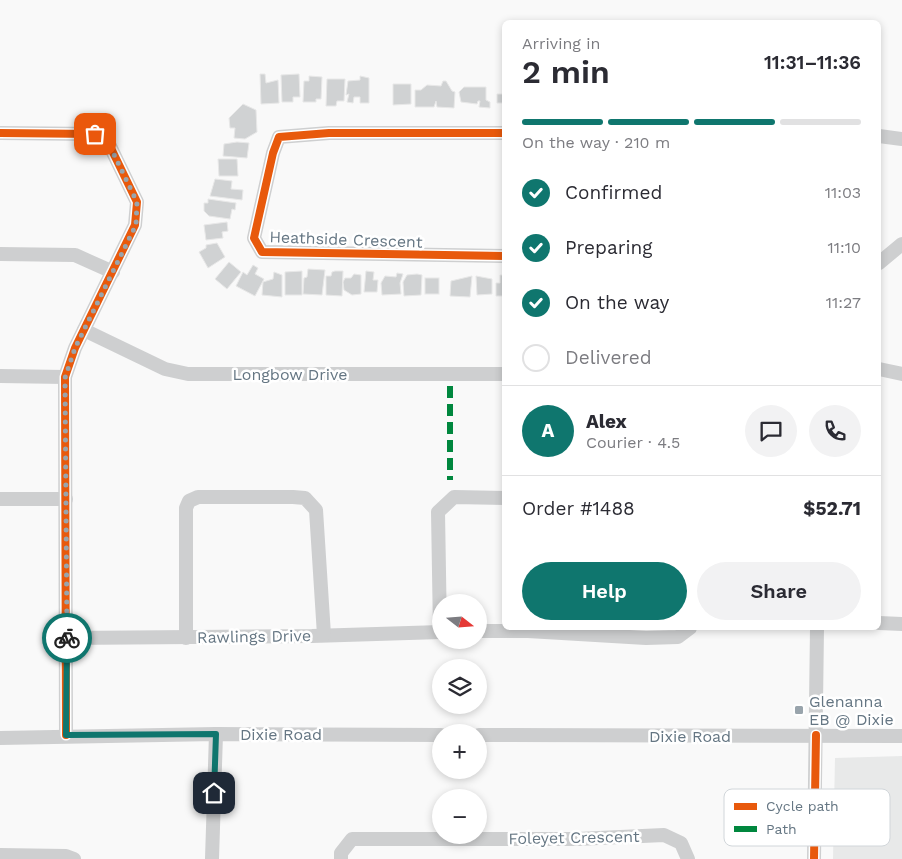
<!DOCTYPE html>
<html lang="en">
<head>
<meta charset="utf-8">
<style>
  body { margin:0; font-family:"Work Sans",sans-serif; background:#f2f2f3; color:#2b2b33; height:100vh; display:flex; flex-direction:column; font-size:19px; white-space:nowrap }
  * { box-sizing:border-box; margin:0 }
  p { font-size:16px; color:#7c7c81 }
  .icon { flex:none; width:28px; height:28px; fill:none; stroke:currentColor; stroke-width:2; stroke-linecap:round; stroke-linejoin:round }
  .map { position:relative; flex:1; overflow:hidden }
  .sheet { position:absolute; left:502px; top:20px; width:379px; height:610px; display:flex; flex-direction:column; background:#fff; border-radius:8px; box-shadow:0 2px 8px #0003 }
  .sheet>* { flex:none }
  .needle { width:32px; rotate:107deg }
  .controls { position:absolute; left:432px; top:594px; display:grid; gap:10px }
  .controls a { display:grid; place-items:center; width:55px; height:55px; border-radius:50%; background:#fff; box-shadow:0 2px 8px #0003; font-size:25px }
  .pin { position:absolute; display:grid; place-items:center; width:42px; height:42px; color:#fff; margin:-21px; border-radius:10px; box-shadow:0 2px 8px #0006 }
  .courier { position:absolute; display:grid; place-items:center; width:50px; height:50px; margin:-25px; border:4px solid #0f766e; border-radius:50%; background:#fff; color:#222; box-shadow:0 1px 6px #0007 }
  .headline em { font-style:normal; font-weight:600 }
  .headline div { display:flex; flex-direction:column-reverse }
  .headline { display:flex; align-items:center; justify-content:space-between; height:85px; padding:0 20px }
  h1 { font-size:32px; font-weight:600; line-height:38px }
  .bar { display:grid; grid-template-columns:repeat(4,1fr); gap:8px 5px; align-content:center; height:60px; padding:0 20px }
  .bar i { height:6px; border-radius:4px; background:#e1e1e2 }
  .bar .on { background:#0f766e }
  .bar p { grid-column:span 4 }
  .line { display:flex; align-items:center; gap:12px; padding:0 20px; border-top:1px solid #e1e1e2 }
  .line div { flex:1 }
  .round { display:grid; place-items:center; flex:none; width:52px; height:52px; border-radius:26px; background:#f2f2f3 }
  ol { padding:0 20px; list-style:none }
  li { display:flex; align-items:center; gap:15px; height:55px }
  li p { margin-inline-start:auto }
  li .icon { padding:5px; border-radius:50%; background:#0f766e; color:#fff; stroke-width:4 }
  li:last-child { color:#7c7c81 }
  li i { width:28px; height:28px; border:2px solid #e1e1e2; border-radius:50% }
  .cta { display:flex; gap:10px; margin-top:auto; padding:10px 20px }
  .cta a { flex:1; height:58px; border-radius:30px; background:#0f766e; color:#fff; font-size:20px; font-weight:600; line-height:58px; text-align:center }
  .cta a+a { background:#f2f2f3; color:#2b2b33 }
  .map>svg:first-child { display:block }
  .built { fill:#e8e9e9 }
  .building { fill:#d0d2d3; stroke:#e8e8e8 }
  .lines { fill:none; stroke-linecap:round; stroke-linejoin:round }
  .minor { stroke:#cecfd0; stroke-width:14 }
  .quiet { stroke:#00873e; stroke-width:6; stroke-dasharray:12 6; stroke-linecap:butt }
  .cycleway-casing { stroke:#fff; stroke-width:11 }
  .cycleway { stroke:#e8590c; stroke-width:8 }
  .done { stroke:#99a4ac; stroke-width:5; stroke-dasharray:0 9 }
  .route { stroke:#0f766e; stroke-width:6 }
  .poi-dot { fill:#99a4ac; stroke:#fff; stroke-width:2 }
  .labels { text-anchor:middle; stroke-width:5; stroke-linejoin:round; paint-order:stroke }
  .street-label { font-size:16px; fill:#657683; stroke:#fff }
  .poi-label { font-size:16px; fill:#657683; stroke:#fff; text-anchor:start }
  .key { fill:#fff; stroke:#d1d6da; stroke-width:1 }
  .key-label { font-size:14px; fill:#657683 }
</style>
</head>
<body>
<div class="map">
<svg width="902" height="859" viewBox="0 0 902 859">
  <rect width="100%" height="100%" fill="#f9f9f9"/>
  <polygon class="built" points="902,756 902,859 833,859 835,758"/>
  <g class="building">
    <polygon points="260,74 265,74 266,83 278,80 279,103 261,104"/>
    <polygon points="299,74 300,97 293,97 293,102 282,102 281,75"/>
    <polygon points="309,76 322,77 321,99 316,99 316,102 303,102 304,81 309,81"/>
    <polygon points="360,76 369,78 369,103 360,103 360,97 354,97 353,103 347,102 349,94 346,95 348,81 360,80"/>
    <polygon points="503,76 505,76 505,103 497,103 497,94 503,94"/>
    <polygon points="327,79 345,79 344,101 337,101 336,106 326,106"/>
    <polygon points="443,81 446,81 452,91 455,92 454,108 437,107 436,101 434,107 415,107 415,90 421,90 427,85 441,86"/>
    <polygon points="393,84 411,84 411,104 393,105"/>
    <polygon points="464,87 486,87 486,100 490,102 490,108 479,107 480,101 478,101 477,104 461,102 459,92"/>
    <polygon points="243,104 256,110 257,132 245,139 234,138 235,128 230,128 229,118"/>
    <polygon points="237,142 249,143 247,158 223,156 224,144"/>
    <polygon points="218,159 237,159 238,176 219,176"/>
    <polygon points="215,179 232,181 231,189 243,190 242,200 210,196"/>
    <polygon points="208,199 236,203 235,210 232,209 230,219 209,216 204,211 204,203 208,203"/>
    <polygon points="227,222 228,231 222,232 223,238 206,240 204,225"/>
    <polygon points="217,243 225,257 208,268 199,252 206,248 206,245"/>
    <polygon points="229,262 241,272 227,289 215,279"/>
    <polygon points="253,265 258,268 255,274 264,279 255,296 236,286 243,272 247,275"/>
    <polygon points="308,269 325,270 322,295 303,294 304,278 307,277"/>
    <polygon points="302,271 302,295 285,295 285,272"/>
    <polygon points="335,271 343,271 342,296 326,295 326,276 331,276 332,272"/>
    <polygon points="366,271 374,272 373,280 378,280 377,292 364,292"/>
    <polygon points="274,272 282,275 282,297 262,295 263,282 273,279"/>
    <polygon points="397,273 403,274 400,283 401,294 382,295 381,283 385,276 396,277"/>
    <polygon points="354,274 361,275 361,294 352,295 344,290 343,282 345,278 351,278"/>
    <polygon points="417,274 422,275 421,295 404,296 403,282 407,275"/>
    <polygon points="500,275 505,275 505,296 496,296 496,283 500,283"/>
    <polygon points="472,276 470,297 450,296 451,281"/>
    <polygon points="476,276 492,279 492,294 477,295"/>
    <rect x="425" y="278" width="14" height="16"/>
  </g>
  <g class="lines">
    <g class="minor">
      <polyline points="0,133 95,134 107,140 137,202 135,225 75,348 65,377 66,735"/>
      <polyline points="505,133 329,133 279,137 273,153 254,238 262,252 505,256"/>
      <polyline points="879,136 902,139"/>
      <polyline points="0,254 75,255 113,272"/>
      <polyline points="879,263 902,244"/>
      <polyline points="84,330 165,369 188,374 505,374"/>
      <polyline points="879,369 902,374"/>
      <polyline points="0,376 65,377"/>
      <polyline points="0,499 66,499"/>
      <polyline points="879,623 902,624"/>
      <polyline points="479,631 528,631 646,638 678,637 690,628"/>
      <polyline points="440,632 438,512 454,497 505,498"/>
      <polyline points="67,638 312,636 441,632"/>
      <polyline points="186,638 186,508 189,501 198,497 293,497 305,498 316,510 324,635"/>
      <polyline points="479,735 902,736"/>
      <polyline points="0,738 216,734 441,735"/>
      <polyline points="0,855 66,856 74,859"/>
      <polyline points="212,859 216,734"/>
      <polyline points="341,859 341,853 352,839 577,839 664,835 681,843 688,859"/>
      <polyline points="814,859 817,628"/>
    </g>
    <polyline class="quiet" points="450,386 450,480"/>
    <g class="cycleway-casing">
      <g id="cycleway">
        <polyline points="0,133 95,134 107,140 137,202 135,225 75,348 65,377 66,735"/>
        <polyline points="505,133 329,133 279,137 273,153 254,238 262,252 505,256"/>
        <polyline points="814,859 816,735"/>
      </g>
    </g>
    <use href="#cycleway" class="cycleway"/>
  </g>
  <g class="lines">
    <polyline class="done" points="67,638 65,378 75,348 136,225 137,202 107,140 95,134"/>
    <polyline class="route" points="67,638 66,735 216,734 214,793"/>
  </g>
  <rect class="poi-dot" x="794" y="705" width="10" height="10" rx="2.5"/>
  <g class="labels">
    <g class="street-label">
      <text transform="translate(346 239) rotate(2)" y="6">Heathside Crescent</text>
      <text x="290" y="380">Longbow Drive</text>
      <text transform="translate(254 636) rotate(-1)" y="6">Rawlings Drive</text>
      <text x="281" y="740">Dixie Road</text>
      <text x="690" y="742">Dixie Road</text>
      <text transform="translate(574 837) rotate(-1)" y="6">Foleyet Crescent</text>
    </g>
    <g class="poi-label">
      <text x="809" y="707">Glenanna<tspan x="809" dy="18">EB @ Dixie</tspan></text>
    </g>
  </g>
  <rect x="724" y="789" width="166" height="57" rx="8" class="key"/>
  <rect x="734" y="803" width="23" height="7" fill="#e8590c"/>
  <rect x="734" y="826" width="23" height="6" fill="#00873e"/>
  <g class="key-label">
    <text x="766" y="811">Cycle path</text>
    <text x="766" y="834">Path</text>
  </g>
</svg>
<div class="controls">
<a><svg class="needle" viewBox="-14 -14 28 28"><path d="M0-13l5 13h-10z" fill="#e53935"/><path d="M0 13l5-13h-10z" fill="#7c7c81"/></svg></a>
<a><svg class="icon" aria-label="layers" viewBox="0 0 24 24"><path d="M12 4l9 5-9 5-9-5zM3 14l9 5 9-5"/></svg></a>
<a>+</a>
<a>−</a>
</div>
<div class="pin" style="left:95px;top:134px;background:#ea580c"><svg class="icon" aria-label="bag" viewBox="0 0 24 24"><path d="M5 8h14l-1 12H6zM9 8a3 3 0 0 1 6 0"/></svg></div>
<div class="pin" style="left:214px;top:793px;background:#1f2937"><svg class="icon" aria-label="home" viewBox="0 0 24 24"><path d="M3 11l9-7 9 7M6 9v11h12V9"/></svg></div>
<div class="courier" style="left:67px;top:638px"><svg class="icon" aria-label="bike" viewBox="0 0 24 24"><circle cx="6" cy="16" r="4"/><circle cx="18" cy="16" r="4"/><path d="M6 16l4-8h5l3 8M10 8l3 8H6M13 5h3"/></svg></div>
<section class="sheet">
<div class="headline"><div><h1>2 min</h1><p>Arriving in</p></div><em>11:31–11:36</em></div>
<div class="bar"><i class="on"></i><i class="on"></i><i class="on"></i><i></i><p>On the way · 210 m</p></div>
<ol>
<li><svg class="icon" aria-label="check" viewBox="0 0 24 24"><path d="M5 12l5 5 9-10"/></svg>Confirmed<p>11:03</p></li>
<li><svg class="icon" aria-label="check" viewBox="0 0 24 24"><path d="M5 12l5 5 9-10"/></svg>Preparing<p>11:10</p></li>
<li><svg class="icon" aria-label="check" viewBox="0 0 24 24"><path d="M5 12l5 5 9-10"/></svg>On the way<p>11:27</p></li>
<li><i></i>Delivered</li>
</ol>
<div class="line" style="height:90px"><b class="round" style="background:#0f766e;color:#fff">A</b><div><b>Alex</b><p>Courier · 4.5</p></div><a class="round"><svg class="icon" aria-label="chat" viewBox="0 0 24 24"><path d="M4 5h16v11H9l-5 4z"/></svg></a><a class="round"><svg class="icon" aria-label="phone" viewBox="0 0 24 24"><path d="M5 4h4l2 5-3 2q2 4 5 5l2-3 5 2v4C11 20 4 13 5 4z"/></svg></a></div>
<div class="line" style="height:65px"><div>Order #1488</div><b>$52.71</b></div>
<div class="cta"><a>Help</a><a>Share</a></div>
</section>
</div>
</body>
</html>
